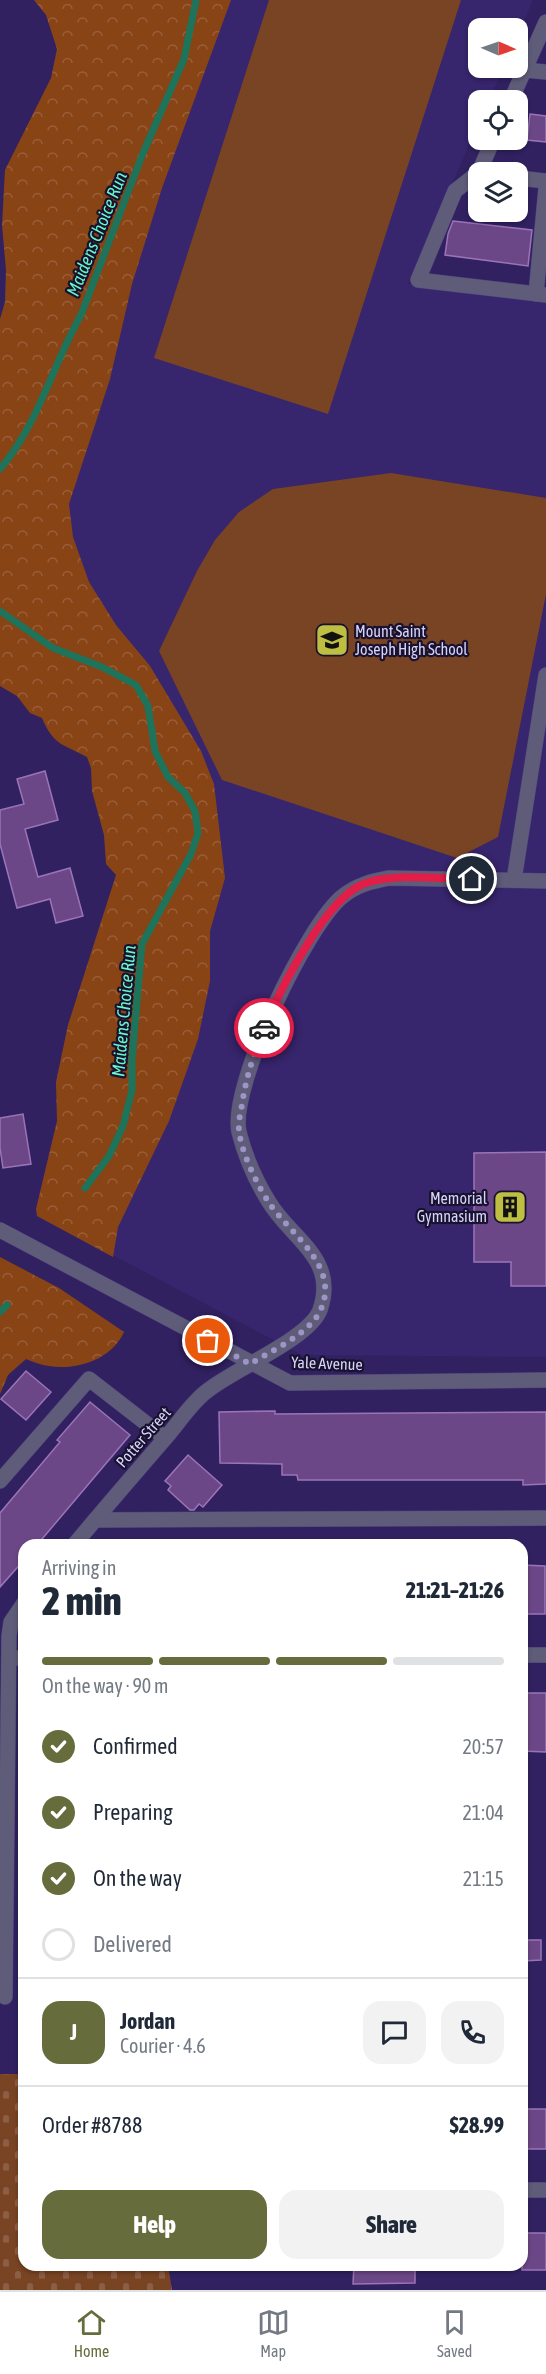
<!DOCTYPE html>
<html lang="en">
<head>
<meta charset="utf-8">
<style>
  body { margin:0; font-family:"Asap Condensed",sans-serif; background:#f2f2f3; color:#1f2937; height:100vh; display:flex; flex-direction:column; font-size:22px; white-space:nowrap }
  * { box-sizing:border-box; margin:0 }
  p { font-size:20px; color:#747a83 }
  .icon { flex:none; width:33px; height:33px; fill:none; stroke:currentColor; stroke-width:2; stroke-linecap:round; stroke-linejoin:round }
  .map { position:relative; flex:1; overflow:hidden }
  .panel { position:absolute; left:18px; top:1539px; width:510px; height:732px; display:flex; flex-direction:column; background:#fff; border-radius:18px; box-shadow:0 2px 4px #0004 }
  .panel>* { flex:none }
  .needle { width:39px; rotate:92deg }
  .fabs { position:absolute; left:468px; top:18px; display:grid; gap:12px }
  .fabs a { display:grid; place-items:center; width:60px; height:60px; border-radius:12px; background:#fff; box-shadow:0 2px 4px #0004; font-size:30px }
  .pin { position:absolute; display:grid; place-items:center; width:51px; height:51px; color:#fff; margin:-26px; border:3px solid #fff; border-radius:50%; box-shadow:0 2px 6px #0007 }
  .courier { position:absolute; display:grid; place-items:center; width:60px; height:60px; margin:-30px; border:4px solid #e11d48; border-radius:50%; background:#fff; color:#222; box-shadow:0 2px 8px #0007 }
  .overview em { font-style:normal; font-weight:800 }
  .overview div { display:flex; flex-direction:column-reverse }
  .overview { display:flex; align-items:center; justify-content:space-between; height:102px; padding:0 24px }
  h1 { font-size:39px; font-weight:800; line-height:45px }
  .bar { display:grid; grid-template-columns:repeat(4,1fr); gap:9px 6px; align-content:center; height:72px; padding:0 24px }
  .bar i { height:8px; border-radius:4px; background:#e0e1e3 }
  .bar .current { background:#676c3c }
  .bar p { grid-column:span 4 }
  .line { display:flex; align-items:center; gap:15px; padding:0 24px; border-top:2px solid #e0e1e3 }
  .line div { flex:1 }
  .round { display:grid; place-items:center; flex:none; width:63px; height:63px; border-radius:18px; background:#f2f2f3 }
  ol { padding:0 24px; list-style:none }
  li { display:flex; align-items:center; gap:18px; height:66px }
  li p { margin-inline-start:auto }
  li .icon { padding:6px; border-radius:50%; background:#676c3c; color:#fff; stroke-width:4 }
  li:last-child { color:#747a83 }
  li i { width:33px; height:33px; border:3px solid #e0e1e3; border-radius:50% }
  .action { display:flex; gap:12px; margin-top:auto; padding:12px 24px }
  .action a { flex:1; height:69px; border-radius:18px; background:#676c3c; color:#fff; font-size:24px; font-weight:800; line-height:69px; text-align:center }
  .action a+a { background:#f2f2f3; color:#1f2937 }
  .menu { display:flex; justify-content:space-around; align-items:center; height:84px; border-top:2px solid #e0e1e3; background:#fff; font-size:16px; color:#747a83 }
  .menu a { display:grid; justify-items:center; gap:3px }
  .menu .current { color:#676c3c }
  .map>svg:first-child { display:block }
  .built { fill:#37256d }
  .forest { fill:url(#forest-crowns) }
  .cemetery { fill:url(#cemetery-stones) }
  .pitch { fill:#794424 }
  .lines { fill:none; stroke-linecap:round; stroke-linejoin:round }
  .stream { stroke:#1e735b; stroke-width:7 }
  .building { fill:#6c4787; stroke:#9b74b8; stroke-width:1.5 }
  .minor-casing { stroke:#4c3d7a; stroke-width:16 }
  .minor { stroke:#5f5c7a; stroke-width:15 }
  .done { stroke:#9d95c5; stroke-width:6; stroke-dasharray:0 10.8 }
  .route { stroke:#e11d48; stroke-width:8 }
  .labels { text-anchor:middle; stroke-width:4.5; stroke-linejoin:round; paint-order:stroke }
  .poi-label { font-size:16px; fill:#d7d3fb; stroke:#18122e; text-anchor:start }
  .street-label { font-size:16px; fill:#d7d3fb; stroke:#18122e }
  .water-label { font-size:18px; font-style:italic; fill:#67f7cb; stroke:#18122e }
</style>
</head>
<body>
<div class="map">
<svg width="546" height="2290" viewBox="0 0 546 2290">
  <defs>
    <pattern id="forest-crowns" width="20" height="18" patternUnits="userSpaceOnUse" patternTransform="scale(1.5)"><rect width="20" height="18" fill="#894416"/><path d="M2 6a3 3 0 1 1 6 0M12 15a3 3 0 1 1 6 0" fill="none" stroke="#995e39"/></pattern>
    <pattern id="cemetery-stones" width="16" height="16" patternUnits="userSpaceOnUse" patternTransform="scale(1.5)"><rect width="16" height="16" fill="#794424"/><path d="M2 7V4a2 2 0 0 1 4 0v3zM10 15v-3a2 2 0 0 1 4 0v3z" fill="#8b5e45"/></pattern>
  </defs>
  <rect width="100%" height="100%" fill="#312161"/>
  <polygon class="built" points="209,0 533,0 518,36 518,28 478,28 478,68 504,68 489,100 478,100 478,125 408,284 546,301 546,1357 302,1355 71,1233 213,875 47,528"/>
  <g class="forest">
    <path d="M34 0H231L162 188 132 284 110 379 69 504 73 537 89 582 116 625 150 666 201 751 214 784 225 878 210 931V981L198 1039 169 1121 118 1227 113 1257 37 1216 36 1209 57 1121 56 1082 68 1025 116 875 106 864 104 835 92 791 91 768 87 757C63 744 54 746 42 718L30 713 17 696 0 686V319L5 302 6 270 2 225 5 170 51 78 57 49 46 15Z"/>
    <path d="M0 1257 59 1288 124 1332C112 1359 77 1371 49 1366 41 1365 33 1362 26 1359L8 1375 0 1394Z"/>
  </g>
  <polygon class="cemetery" points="0,2074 24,2074 24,2265 168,2265 172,2290 0,2290"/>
  <g class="pitch">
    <polygon points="269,0 461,0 328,414 154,358"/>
    <polygon points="391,473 546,498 546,594 498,837 457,858 222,780 159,651 197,571 215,540 239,512 273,489"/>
  </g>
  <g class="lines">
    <g class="stream">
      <path d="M0 469C39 423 52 366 81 315L143 153 184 59 196 0"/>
      <polyline points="0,611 53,648 102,667 136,685 148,706 155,751 168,777 185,793 195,811 198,833 191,854 142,944 132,1059 132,1090 123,1126 109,1156 85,1188"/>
      <polyline points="0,1312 7,1305"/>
    </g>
  </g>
  <g class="building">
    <polygon points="530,114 546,116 546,142 527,140"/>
    <polygon points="453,221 532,230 528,266 445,255 448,234"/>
    <polygon points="45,771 58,820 25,829 38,877 70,868 83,916 56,923 50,899 17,908 0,844 0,810 24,804 17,779"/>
    <polygon points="23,1114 31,1164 3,1168 0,1148 0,1118"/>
    <polygon points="546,1152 546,1286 511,1286 511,1262 474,1262 474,1153"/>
    <polygon points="26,1371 51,1392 26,1420 1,1399"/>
    <polygon points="90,1402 130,1435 37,1545 24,1545 24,1560 0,1587 0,1513 60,1442 57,1440"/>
    <polygon points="275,1411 275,1414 546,1412 546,1484 523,1485 523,1480 298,1480 297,1475 282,1475 282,1464 220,1463 219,1412"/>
    <polygon points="188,1455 222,1485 203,1507 199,1504 194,1510 190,1510 168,1490 171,1486 165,1481"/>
    <polygon points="522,1565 545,1566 545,1614 522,1614"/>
    <polygon points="522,1693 546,1693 546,1752 522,1751"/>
    <polygon points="522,1940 541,1940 541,1960 522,1961"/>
    <rect x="522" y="2109" width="24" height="40"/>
    <rect x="522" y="2233" width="24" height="37"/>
    <polygon points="354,2265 415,2265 415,2283 353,2284"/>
  </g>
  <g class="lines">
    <g class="minor-casing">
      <g id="minor">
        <polyline points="525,70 546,72"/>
        <polyline points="511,100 546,22"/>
        <polyline points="479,172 493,140"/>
        <polyline points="478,173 455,191 418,280 546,295"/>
        <polyline points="518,178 546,181"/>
        <polyline points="536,294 546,188"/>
        <polyline points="514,880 546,675"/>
        <polyline points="0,1230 290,1383 546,1380"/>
        <polyline points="0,1481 89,1379 165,1438"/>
        <polyline points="95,1520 546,1518"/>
        <path d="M74 1545C105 1508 136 1472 168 1435 180 1421 192 1402 207 1391 232 1370 309 1339 320 1310 338 1258 291 1239 269 1202 256 1181 245 1156 239 1132 229 1087 307 924 343 896 357 885 372 881 389 878L546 881"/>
        <polyline points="522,1655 546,1655"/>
        <polyline points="9,1658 24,1658"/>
        <polyline points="5,1997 9,1636 11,1622 24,1603"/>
        <polyline points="522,2190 546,2190"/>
      </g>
    </g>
    <use href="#minor" class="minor"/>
  </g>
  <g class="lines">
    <path class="done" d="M208 1341 250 1364C271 1351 307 1335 319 1313 343 1268 291 1235 270 1204 258 1187 240 1150 239 1129 238 1123 240 1116 241 1111 245 1081 253 1055 264 1028"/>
    <path class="route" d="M264 1028C280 990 327 895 366 883 397 873 440 879 472 879"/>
  </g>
  <defs>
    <g id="school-square" transform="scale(1.725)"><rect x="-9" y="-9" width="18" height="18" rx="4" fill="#bebf42" stroke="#18122e"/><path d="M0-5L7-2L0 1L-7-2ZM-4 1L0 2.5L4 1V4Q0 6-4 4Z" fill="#111"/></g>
    <g id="building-square" transform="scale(1.725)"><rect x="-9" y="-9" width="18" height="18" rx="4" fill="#bebf42" stroke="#18122e"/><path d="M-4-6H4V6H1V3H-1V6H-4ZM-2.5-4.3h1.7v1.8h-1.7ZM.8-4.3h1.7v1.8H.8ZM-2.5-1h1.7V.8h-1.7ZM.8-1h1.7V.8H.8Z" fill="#111"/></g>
  </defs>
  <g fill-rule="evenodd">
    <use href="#school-square" x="332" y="640"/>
    <use href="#building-square" x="510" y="1207"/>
  </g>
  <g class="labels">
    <g class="poi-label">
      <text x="355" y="637">Mount Saint<tspan x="355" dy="18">Joseph High School</tspan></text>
      <text x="487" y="1204" text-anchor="end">Memorial<tspan x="487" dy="18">Gymnasium</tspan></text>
    </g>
    <g class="street-label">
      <text transform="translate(327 1363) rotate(2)" y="6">Yale Avenue</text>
      <text transform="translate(143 1437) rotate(-49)" y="6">Potter Street</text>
    </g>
    <g class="water-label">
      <text transform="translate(97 234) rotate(-68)" y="6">Maidens Choice Run</text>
      <text transform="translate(124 1011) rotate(-85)" y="6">Maidens Choice Run</text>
    </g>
  </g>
</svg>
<div class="fabs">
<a><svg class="needle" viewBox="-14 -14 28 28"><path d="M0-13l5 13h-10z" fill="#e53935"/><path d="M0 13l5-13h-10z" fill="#747a83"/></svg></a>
<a><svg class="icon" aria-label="locate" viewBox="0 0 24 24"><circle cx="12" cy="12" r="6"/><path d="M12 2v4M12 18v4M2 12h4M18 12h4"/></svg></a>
<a><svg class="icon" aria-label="layers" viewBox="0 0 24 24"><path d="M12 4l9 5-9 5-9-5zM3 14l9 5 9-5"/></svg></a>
</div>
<div class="pin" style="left:208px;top:1341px;background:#ea580c"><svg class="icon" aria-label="bag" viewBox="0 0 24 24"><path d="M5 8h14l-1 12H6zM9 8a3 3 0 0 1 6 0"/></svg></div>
<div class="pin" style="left:472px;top:879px;background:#1f2937"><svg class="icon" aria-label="home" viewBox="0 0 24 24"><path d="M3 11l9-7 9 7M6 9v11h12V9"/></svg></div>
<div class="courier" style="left:264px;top:1028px"><svg class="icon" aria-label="car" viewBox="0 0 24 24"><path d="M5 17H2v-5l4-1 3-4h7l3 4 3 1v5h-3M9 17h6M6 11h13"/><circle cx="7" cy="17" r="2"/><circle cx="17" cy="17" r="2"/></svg></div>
<section class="panel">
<div class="overview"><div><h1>2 min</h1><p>Arriving in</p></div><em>21:21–21:26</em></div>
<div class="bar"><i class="current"></i><i class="current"></i><i class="current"></i><i></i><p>On the way · 90 m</p></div>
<ol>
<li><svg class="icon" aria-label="check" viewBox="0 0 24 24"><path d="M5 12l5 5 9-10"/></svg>Confirmed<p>20:57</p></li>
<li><svg class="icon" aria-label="check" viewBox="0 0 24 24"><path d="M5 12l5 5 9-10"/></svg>Preparing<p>21:04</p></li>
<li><svg class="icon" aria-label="check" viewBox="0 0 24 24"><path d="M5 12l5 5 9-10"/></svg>On the way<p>21:15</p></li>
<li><i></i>Delivered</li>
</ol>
<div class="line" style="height:108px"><b class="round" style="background:#676c3c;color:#fff">J</b><div><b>Jordan</b><p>Courier · 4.6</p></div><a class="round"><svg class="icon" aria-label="chat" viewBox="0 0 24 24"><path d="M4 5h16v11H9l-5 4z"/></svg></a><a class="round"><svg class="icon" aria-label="phone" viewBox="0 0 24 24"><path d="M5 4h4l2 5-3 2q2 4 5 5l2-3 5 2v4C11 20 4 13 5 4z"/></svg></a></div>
<div class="line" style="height:78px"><div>Order #8788</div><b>$28.99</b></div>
<div class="action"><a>Help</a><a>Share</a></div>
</section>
</div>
<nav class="menu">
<a class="current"><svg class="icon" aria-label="home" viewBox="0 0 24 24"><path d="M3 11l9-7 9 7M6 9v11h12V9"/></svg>Home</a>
<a><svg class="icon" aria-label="map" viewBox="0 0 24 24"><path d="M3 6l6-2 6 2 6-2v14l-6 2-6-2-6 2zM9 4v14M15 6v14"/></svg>Map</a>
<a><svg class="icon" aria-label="saved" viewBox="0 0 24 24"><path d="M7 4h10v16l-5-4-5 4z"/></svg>Saved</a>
</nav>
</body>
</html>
